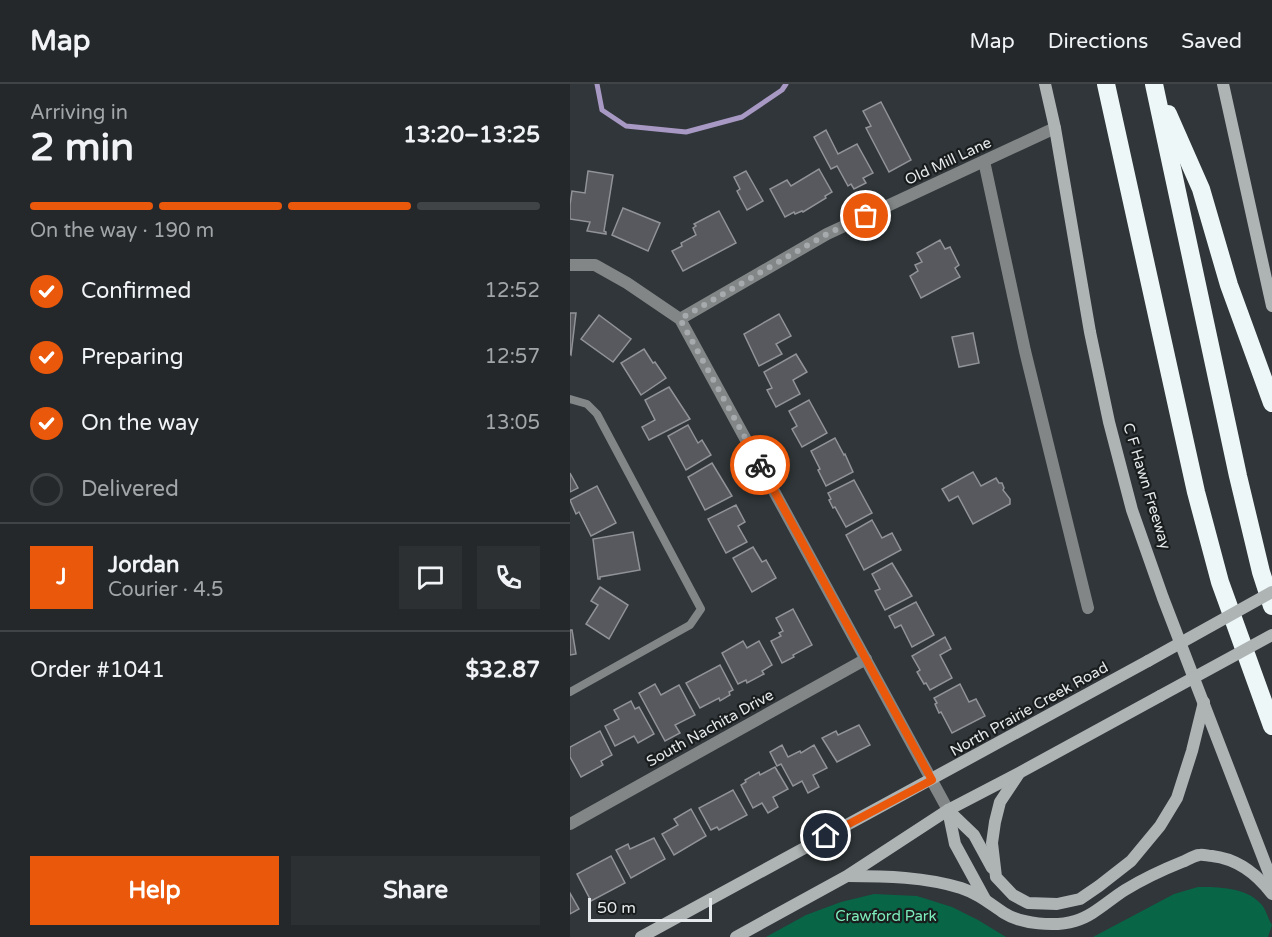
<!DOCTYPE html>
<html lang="en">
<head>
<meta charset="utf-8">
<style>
  body { margin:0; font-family:"Varela Round",sans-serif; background:#2c3033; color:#f1f3f6; height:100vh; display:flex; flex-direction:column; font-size:22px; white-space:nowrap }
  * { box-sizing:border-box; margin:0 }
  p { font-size:20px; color:#a3a6a9 }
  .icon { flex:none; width:33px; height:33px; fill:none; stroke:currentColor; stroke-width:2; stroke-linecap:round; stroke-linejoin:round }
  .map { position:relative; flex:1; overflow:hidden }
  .details { display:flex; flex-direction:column; background:#24282b; width:570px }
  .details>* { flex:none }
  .scale { position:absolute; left:18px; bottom:15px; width:124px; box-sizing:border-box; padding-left:6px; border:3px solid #e6e9eb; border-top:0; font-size:16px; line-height:21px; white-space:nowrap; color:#e6e9eb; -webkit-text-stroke:4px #1a1d1e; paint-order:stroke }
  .pin { position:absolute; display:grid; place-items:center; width:51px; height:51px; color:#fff; margin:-26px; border:3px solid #fff; border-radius:50%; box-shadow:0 2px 6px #0007 }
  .courier { position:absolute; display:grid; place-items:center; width:60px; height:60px; margin:-30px; border:4px solid #ea580c; border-radius:50%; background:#fff; color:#222; box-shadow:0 2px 8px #0007 }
  .overview em { font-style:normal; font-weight:800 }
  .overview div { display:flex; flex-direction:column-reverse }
  .overview { display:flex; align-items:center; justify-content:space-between; height:102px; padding:0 30px }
  h1 { font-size:39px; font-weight:800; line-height:45px }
  .bar { display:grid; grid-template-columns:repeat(4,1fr); gap:9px 6px; align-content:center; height:72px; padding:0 30px }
  .bar i { height:8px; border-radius:4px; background:#414447 }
  .bar .current { background:#ea580c }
  .bar p { grid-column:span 4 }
  .line { display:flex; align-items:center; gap:15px; padding:0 30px; border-top:2px solid #414447 }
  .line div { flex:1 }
  .round { display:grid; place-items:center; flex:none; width:63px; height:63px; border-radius:0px; background:#2c3033 }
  ol { padding:0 30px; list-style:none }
  li { display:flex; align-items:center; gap:18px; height:66px }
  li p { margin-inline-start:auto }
  li .icon { padding:6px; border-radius:50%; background:#ea580c; color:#fff; stroke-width:4 }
  li:last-child { color:#a3a6a9 }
  li i { width:33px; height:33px; border:3px solid #414447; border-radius:50% }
  .action { display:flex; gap:12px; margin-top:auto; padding:12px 30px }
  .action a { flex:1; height:69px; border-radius:0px; background:#ea580c; color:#fff; font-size:24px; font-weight:800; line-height:69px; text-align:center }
  .action a+a { background:#2c3033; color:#f1f3f6 }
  header { display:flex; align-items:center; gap:36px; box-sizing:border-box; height:84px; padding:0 30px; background:#24282b; border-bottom:2px solid #414447 }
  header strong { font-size:28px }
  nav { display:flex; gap:33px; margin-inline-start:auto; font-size:21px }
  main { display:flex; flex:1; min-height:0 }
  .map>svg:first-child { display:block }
  .green { fill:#086546 }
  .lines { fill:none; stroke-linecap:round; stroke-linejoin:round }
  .stream { stroke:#a898c4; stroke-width:5 }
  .building { fill:#57595f; stroke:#919399; stroke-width:1.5 }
  .service { stroke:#828686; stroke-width:8 }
  .minor { stroke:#828686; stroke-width:12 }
  .secondary { stroke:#aeb3b4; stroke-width:12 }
  .motorway { stroke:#eef7f7; stroke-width:18 }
  .secondary-bridge { stroke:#aeb3b4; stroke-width:12 }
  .done { stroke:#a6aaad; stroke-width:6; stroke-dasharray:0 10.8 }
  .route { stroke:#ea580c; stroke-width:8 }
  .labels { text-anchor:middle; stroke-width:4.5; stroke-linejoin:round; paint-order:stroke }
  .street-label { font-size:15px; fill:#e6e9eb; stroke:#1a1d1e }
  .park-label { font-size:15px; fill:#7dedbc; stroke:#1a1d1e }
</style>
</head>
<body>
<header>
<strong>Map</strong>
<nav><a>Map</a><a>Directions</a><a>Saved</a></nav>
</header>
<main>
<section class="details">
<div class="overview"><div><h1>2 min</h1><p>Arriving in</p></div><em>13:20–13:25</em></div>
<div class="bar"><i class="current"></i><i class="current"></i><i class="current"></i><i></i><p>On the way · 190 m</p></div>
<ol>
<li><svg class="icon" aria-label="check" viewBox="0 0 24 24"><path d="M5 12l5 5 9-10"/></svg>Confirmed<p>12:52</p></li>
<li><svg class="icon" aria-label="check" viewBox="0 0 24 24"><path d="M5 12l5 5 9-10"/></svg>Preparing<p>12:57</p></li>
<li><svg class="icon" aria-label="check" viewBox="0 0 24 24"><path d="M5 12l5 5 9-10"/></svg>On the way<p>13:05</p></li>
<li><i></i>Delivered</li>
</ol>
<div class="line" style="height:108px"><b class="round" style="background:#ea580c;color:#fff">J</b><div><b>Jordan</b><p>Courier · 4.5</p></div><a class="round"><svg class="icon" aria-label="chat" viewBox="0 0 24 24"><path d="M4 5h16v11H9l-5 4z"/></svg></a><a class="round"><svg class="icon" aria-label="phone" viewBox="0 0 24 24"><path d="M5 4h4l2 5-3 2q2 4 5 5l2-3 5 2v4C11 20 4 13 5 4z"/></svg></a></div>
<div class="line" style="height:78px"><div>Order #1041</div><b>$32.87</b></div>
<div class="action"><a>Help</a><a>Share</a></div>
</section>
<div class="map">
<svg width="702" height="853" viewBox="0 0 702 853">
  <rect width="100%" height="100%" fill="#303639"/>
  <g class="green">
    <path d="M628 803C648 803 676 803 691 820 696 825 698 835 702 841L698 853H523L604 810Z"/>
    <polygon points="304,810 347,812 382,823 408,836 436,853 196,853 236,831 271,818"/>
  </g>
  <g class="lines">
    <polyline class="stream" points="27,0 32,26 56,42 116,48 172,33 212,6 216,0"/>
  </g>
  <g class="building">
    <polygon points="311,18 341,76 319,88 296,44 301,42 293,27"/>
    <polygon points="256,46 268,70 287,60 303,89 293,94 296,99 284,105 281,100 278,102 267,82 261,85 244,53"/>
    <polygon points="249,85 262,108 255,112 256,114 233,128 232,127 225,130 224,128 215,133 200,105 217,96 221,102"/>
    <polygon points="18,87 43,91 34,147 36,148 36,150 17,147 20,138 0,135 0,121 2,107 15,109"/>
    <polygon points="176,87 193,117 177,126 167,107 170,105 164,93"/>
    <polygon points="53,124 90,139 78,167 42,151"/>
    <polygon points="149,127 166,159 113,187 102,167 112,162 111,159 126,151 123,144 126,142 124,140"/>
    <polygon points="370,156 375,165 380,163 389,181 385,184 390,193 351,214 340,192 348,187 345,181 352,178 347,169"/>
    <polygon points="0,229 6,229 1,271 0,270"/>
    <polygon points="209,230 221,252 206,260 212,270 189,282 174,250"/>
    <polygon points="29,231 61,255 43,278 11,255"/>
    <polygon points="403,249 409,279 389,283 382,253"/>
    <polygon points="74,265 83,279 85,278 96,294 71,311 51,279"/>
    <polygon points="226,270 237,288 223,296 230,310 206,323 197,306 202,304 194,288"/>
    <polygon points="99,303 120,335 79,356 72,343 85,336 75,316"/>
    <polygon points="239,316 257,349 232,363 222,345 227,342 219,327"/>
    <polygon points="118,341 128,359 132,356 141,371 116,386 98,352"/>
    <polygon points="265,354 274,371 275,370 283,388 256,402 248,386 250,385 241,367"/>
    <polygon points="142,379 162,412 135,426 118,393"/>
    <polygon points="403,388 411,402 426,394 429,399 432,399 434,404 433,406 440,415 440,420 403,440 388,412 379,417 372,405"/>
    <polygon points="0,389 8,404 0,408"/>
    <polygon points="284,396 302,429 276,443 265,423 263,424 259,416 261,415 258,409"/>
    <polygon points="27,402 46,439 21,452 9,428 6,430 0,416"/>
    <polygon points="166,421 175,438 168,442 177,458 156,469 138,435"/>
    <polygon points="302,436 312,454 322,449 331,466 294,486 276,451"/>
    <polygon points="63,448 70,486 30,493 30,495 28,495 23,455"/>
    <polygon points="183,463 192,478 196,476 206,494 182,508 163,474"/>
    <polygon points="322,479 342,512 315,526 305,507 310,505 302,490"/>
    <polygon points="30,503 58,521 39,555 16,540 28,521 21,517"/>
    <polygon points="346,518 364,551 342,563 331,541 325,544 319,532"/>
    <polygon points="223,525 242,561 223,571 224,573 212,579 201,557 211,552 209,549 213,547 206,534"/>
    <polygon points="0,546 2,546 6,570 0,571"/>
    <polygon points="375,553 381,565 370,571 382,594 360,606 356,599 354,600 347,588 350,586 342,572"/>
    <polygon points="173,557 177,564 189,557 202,581 192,587 194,590 177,599 176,596 168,600 152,569"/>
    <polygon points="150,581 163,606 159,608 160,611 150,617 149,614 130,624 116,599"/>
    <polygon points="85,600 91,611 109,601 125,631 105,641 110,649 95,657 69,609"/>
    <polygon points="390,600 399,618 406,615 415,632 382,649 371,628 369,629 365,620 367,619 364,614"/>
    <polygon points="61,617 65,625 69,623 84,650 68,659 64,652 45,662 35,642 49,635 44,626"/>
    <polygon points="289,641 300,661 267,678 252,654 266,647 268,651"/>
    <polygon points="30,647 42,671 31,677 33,681 11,693 0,673 0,663"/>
    <polygon points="212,661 218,673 230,667 231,669 244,661 257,684 243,691 249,703 238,709 232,697 223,702 211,680 207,682 200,668"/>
    <polygon points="205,683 218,705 203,713 208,723 198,729 192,719 183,724 171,701 176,698 175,696 189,688 190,691"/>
    <polygon points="163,706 177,731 149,746 147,743 141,746 129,724"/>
    <polygon points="121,725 136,752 104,771 92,750 108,741 104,735"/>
    <polygon points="84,754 95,775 61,794 46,766 58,760 60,765"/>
    <polygon points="41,772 55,799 21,817 7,790"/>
    <polygon points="0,809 9,825 0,830"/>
  </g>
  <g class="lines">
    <polyline class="service" points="0,315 17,320 27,330 131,525 120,541 0,608"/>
    <g class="minor">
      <polyline points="414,77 455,267 518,524"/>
      <polyline points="0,181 25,181 57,199 110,235 378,726"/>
      <polyline points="110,235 257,150 485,44"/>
      <polyline points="0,740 296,575"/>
    </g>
    <g class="secondary">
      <polyline points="475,0 485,44 520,248 539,338 562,426 593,514 702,797"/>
      <polyline points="653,0 702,222"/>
      <polyline points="448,691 430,718 425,738 422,759 426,793 443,811 458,819 487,820 510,815 529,802 561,777 590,742 607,714 622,667 634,618"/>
      <polyline points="378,726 385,760 415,815"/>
      <polyline points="379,727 404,751 422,784"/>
      <path d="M278 792C316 792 355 793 391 804 409 810 419 819 434 829 451 840 485 843 505 837 523 832 539 816 555 806 573 795 592 786 612 778 617 776 623 772 629 771 633 770 638 772 642 772 668 775 687 790 702 810"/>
      <polyline points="71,853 578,577"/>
      <polyline points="166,853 277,792 378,726 449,689 590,612"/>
    </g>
    <g class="motorway">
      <polyline points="536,0 626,408 650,498 702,642"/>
      <polyline points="584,0 668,392 691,488 702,522"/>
      <polyline points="598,30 631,105 659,201 702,319"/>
    </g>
    <g class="secondary-bridge">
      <polyline points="578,577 702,508"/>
      <polyline points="590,612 702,551"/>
    </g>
  </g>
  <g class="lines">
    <polyline class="done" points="190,381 110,235 257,150 296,132"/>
    <polyline class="route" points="190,381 362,696 256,752"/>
  </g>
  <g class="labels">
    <g class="street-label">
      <text transform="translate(378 77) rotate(-25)" y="5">Old Mill Lane</text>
      <text transform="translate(577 402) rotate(73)" y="5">C F Hawn Freeway</text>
      <text transform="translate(459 625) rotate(-29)" y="5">North Prairie Creek Road</text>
      <text transform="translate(140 644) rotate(-29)" y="5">South Nachita Drive</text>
    </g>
    <g class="park-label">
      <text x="316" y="837">Crawford Park</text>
    </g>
  </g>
</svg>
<div class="scale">50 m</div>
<div class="pin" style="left:296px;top:132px;background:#ea580c"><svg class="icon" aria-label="bag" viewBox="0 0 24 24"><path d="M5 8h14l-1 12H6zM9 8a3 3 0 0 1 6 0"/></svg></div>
<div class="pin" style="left:256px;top:752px;background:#1f2937"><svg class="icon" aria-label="home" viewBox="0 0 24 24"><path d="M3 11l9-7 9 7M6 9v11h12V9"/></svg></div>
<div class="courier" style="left:190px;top:381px"><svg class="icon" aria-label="bike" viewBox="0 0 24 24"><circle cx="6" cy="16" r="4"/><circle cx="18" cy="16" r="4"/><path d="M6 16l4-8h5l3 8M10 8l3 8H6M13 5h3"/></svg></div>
</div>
</main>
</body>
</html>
